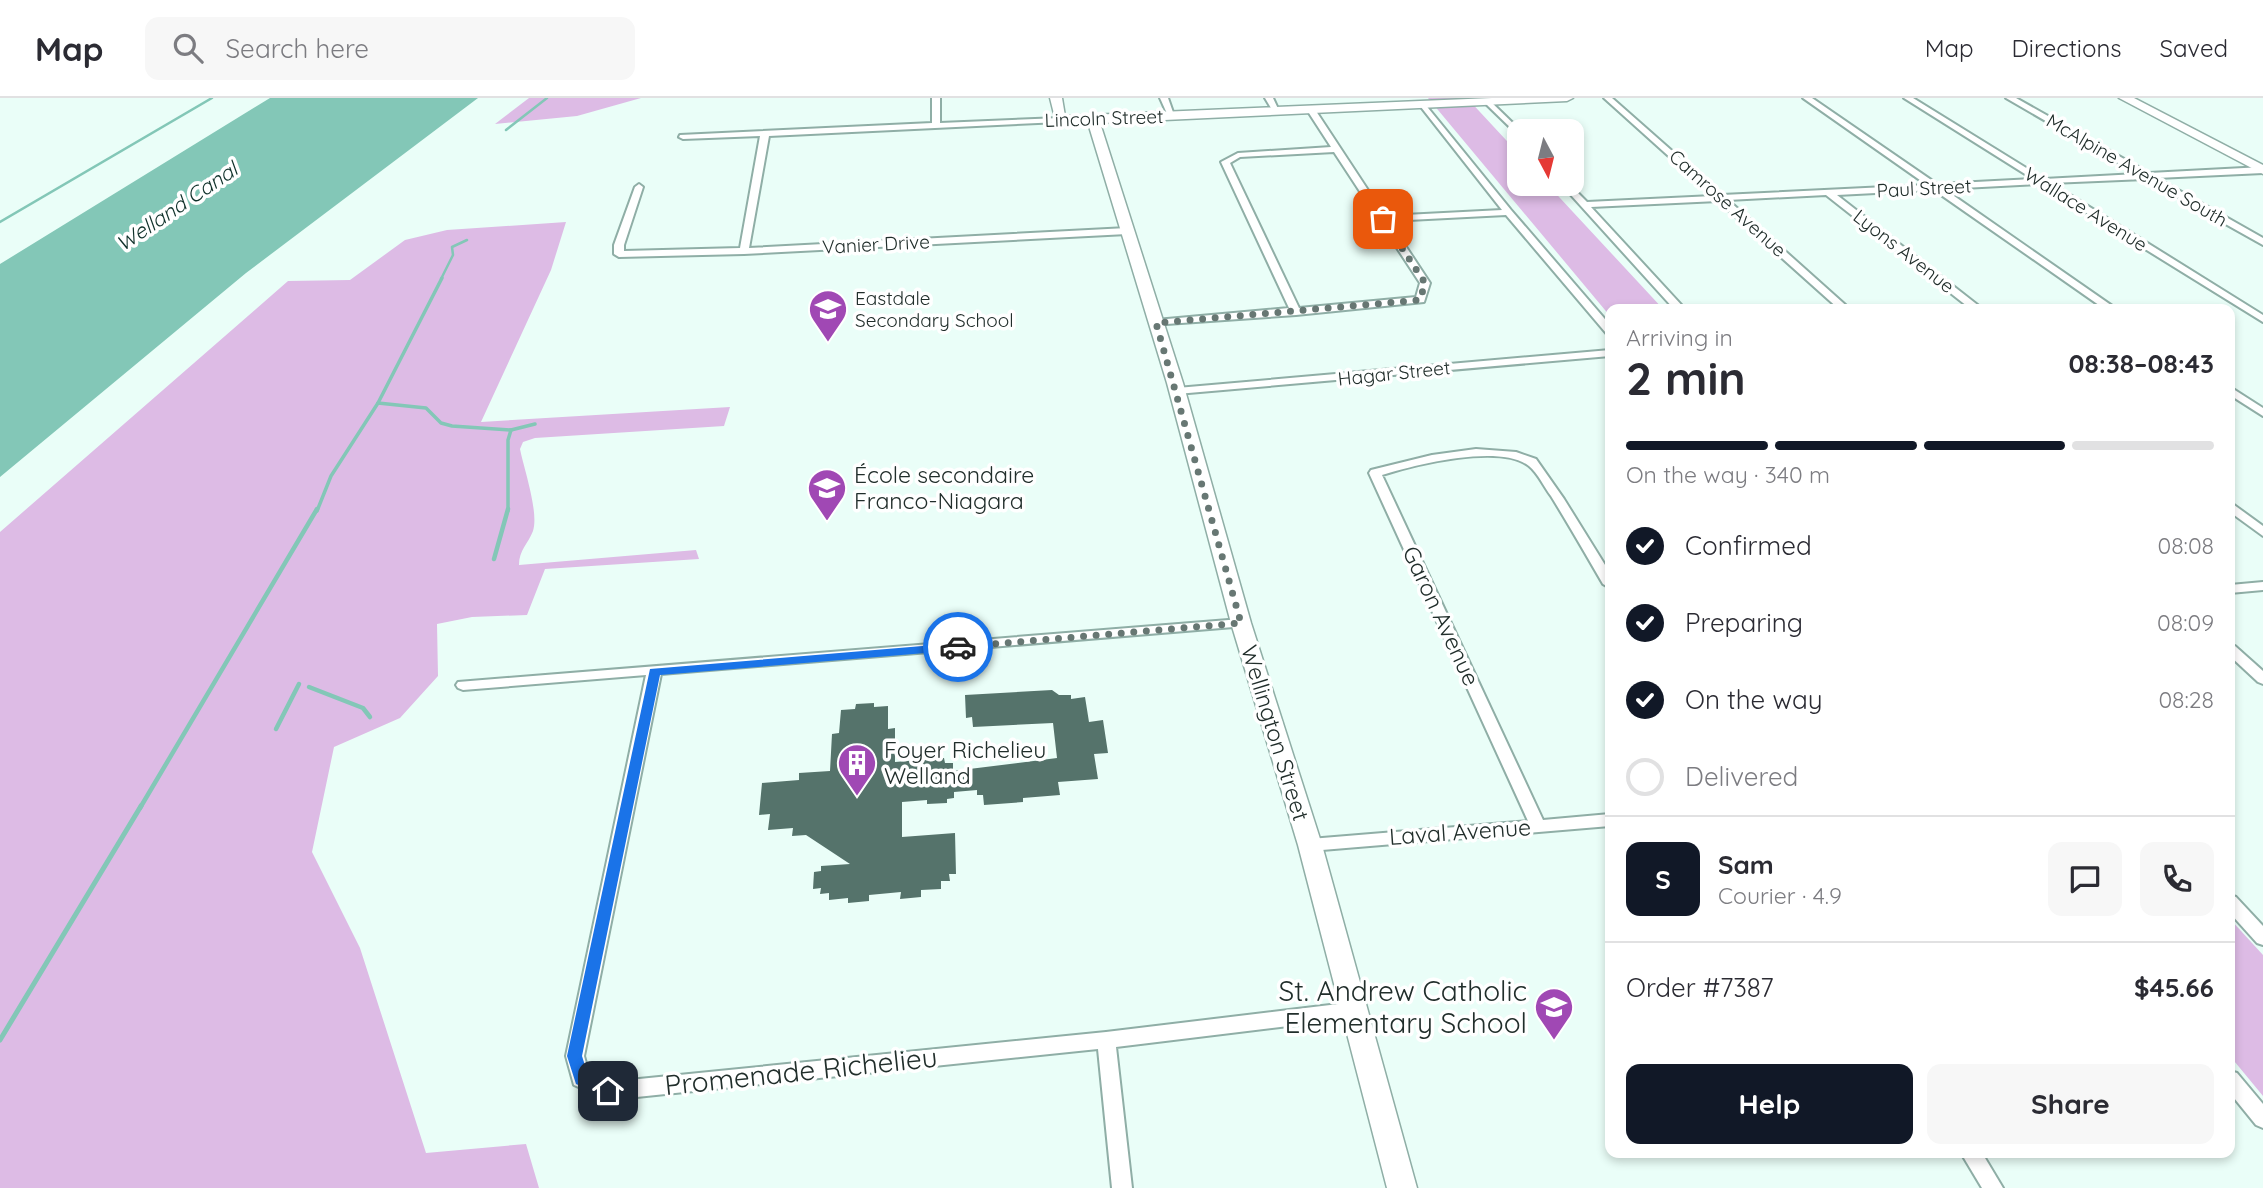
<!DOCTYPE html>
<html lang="en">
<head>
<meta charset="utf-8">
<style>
  body { margin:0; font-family:Quicksand,sans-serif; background:#f7f7f7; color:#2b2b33; height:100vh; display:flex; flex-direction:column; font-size:26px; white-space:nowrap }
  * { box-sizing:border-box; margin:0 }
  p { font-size:23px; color:#7c7c81 }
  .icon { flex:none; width:38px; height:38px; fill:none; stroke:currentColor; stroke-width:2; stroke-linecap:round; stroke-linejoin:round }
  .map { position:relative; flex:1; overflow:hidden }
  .drawer { position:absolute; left:1605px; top:206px; width:630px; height:854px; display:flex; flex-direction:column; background:#fff; border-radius:14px; box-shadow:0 4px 10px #0003 }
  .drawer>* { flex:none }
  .needle { width:46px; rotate:173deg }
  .fabs { position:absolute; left:1507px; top:21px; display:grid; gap:14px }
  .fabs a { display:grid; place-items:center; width:77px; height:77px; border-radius:14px; background:#fff; box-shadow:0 4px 10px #0003; font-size:35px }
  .pin { position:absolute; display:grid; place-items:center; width:60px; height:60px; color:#fff; margin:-30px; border-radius:14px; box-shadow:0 4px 10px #0006 }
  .courier { position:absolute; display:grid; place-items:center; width:70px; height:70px; margin:-35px; border:5px solid #1a73e8; border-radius:50%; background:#fff; color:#222; box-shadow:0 2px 9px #0007 }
  .headline em { font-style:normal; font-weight:700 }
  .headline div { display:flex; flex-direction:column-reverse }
  .headline { display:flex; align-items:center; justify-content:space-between; height:119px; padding:0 21px }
  h1 { font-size:46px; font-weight:700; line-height:52px }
  .bar { display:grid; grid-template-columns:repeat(4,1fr); gap:10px 7px; align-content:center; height:84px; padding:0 21px }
  .bar i { height:9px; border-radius:5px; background:#e1e1e2 }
  .bar .current { background:#111827 }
  .bar p { grid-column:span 4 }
  .line { display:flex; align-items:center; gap:18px; padding:0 21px; border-top:2px solid #e1e1e2 }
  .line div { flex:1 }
  .round { display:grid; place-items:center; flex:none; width:74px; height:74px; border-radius:14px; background:#f7f7f7 }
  ol { padding:0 21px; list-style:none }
  li { display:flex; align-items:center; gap:21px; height:77px }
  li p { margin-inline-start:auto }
  li .icon { padding:7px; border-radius:50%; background:#111827; color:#fff; stroke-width:4 }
  li:last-child { color:#7c7c81 }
  li i { width:38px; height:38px; border:4px solid #e1e1e2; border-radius:50% }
  .cta { display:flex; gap:14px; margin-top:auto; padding:14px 21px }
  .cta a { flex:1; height:80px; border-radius:14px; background:#111827; color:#fff; font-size:28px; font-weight:700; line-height:80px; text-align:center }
  .cta a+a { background:#f7f7f7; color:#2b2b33 }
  header { display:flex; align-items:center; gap:42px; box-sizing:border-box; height:98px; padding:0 35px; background:#fff; border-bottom:2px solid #e1e1e2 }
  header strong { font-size:33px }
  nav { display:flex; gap:38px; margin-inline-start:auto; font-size:24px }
  .search { width:490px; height:63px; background:#f7f7f7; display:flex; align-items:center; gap:18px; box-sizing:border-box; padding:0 24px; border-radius:14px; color:#7c7c81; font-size:26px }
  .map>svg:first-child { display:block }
  .green { fill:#ddbbe5 }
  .water { fill:#83c7b7 }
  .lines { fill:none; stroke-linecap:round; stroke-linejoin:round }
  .stream-far3 { stroke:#83c7b7; stroke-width:2.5 }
  .stream-far2 { stroke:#83c7b7; stroke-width:3.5 }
  .stream-far1 { stroke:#83c7b7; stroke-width:4.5 }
  .stream { stroke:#83c7b7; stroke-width:5 }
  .building { fill:#55736b }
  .street-casing { stroke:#8faea6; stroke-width:4 }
  .secondary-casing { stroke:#8faea6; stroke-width:3 }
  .street { fill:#fff; fill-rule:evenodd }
  .secondary { fill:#fff; fill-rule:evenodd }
  .route { fill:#1a73e8 }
  .done { stroke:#677773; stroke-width:7; stroke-dasharray:0 12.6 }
  .labels { text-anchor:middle; stroke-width:7; stroke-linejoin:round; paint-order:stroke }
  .far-street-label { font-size:19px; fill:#212e2b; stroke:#fff }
  .far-poi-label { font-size:19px; fill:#212e2b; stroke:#fff; text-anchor:start }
  .far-water-label { font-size:21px; font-style:italic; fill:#0e3029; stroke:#fff }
  .poi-label { font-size:23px; fill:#212e2b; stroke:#fff; text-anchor:start }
  .street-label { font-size:23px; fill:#212e2b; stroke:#fff }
  .near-poi-label { font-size:28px; fill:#212e2b; stroke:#fff; text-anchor:end }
  .near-street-label { font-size:28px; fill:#212e2b; stroke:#fff }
</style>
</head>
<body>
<header>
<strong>Map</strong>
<div class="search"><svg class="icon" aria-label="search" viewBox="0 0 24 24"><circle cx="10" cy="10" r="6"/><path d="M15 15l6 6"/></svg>Search here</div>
<nav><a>Map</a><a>Directions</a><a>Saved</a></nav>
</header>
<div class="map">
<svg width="2263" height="1090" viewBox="0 0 2263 1090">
  <rect width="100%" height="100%" fill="#eafef8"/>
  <g class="green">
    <polygon points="529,0 641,0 577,18 495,26"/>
    <polygon points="1428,0 1467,0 1519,56 1519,86 1547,86 1664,212 1610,212 1610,218"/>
    <path d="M566 124 551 172 481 324 730 309 724 328 535 340 523 344 520 351C524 371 539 414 533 433 528 446 519 452 519 467L696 452 699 461 545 471 527 517 472 519 437 526 438 578 400 620 334 649 312 754 360 850 426 1055 526 1046 539 1090H0V434L288 183 350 182 405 142 447 132Z"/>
    <polygon points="2230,821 2263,857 2263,998 2230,958"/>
  </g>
  <polygon class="water" points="270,0 478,0 246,175 0,379 0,166"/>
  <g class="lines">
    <g class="stream-far3">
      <polyline points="506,32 547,0"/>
      <polyline points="0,124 212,0"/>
      <polyline points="441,181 453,157 452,149 467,142"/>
    </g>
    <g class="stream-far2">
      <polyline points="378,305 426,310 441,325 452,328 511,332 535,326"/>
      <polyline points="317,413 331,378 378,305 442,180"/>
      <polyline points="508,413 508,342 511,332"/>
    </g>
    <g class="stream-far1">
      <polyline points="494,461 508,411"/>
      <polyline points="309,589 363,610 370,619"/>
      <polyline points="276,631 299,586"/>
      <polyline points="140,710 317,411"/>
    </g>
    <polyline class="stream" points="0,942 141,708"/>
  </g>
  <polygon class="building" points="1052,592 1059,597 1071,597 1071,601 1085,599 1089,624 1103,622 1108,655 1094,656 1098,681 1058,684 1060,697 1023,700 1023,704 984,707 983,697 977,697 977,692 954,694 954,700 947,701 947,705 927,706 927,702 902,704 902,739 955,735 956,776 949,776 950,783 941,783 941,791 921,792 921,799 900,801 901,794 869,797 869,803 848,805 848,800 829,802 829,795 820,796 821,790 813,791 814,774 821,773 821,768 850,766 806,737 792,738 793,730 768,732 770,716 759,717 762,685 799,682 799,675 830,673 832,636 839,635 841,612 855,611 856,606 874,605 874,609 888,608 888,631 895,630 895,664 944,660 945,665 953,665 953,673 1057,660 1053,625 973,629 972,619 966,620 965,597"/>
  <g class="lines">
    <g class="street-casing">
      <g id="street">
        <polygon points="932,0 940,0 940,25 1060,20 1064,22 1060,24 769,38 749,150 1127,130 1132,133 1127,136 744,156 619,159 614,156 614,147 635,89 639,86 643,89 624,147 624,153 740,150 760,38 683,41 679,39 680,37 932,25"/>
        <polygon points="1160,0 1168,0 1175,20 1169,20"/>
        <polygon points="1265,0 1273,0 1280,15 1274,15"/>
        <polygon points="1604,0 1612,0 1722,97 1927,87 1803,0 1812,0 1937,86 2033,81 1904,0 1913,0 2044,81 2137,76 2006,0 2016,0 2149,75 2263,69 2263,75 2157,80 2263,140 2263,147 2145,81 2051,85 2263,217 2263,224 2040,86 1944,91 2118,212 2106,212 1934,92 1837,97 1984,212 1972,212 1826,97 1728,102 1851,212 1840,212 1718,103 1591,109 1686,212 1675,212 1561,86 1569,86 1587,104 1713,98"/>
        <polygon points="1489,2 1521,33 1519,38 1486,6 1485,4"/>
        <path d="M1424 5 1511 112 1610 227V236L1606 235 1506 117 1389 123 1430 185 1424 204 1296 217 1152 227V223L1156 222 1289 210 1221 64 1238 55 1331 49 1307 12 1308 10H1314L1385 118 1502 112 1421 9 1420 7ZM1334 54 1420 185 1416 199 1299 210 1230 65 1240 59Z"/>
        <polygon points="1610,252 1610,258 1177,296 1171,293 1177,290"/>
        <polygon points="2230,289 2263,310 2263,318 2230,297"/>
        <path d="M1476 351 1516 354 1536 361 1564 401 1610 475V490L1603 486C1586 457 1569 427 1551 398 1544 389 1538 375 1529 368 1500 345 1414 367 1382 377L1543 722 1610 716V728L1310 753 1304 751 1302 747 1304 743 1310 741 1528 723 1369 375 1371 372 1432 357Z"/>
        <polygon points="2230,404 2263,428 2263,438 2230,414"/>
        <polygon points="2263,484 2263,492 2230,495 2230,487"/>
        <polygon points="1241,521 1246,522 1248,525 1246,528 661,576 584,958 589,976 609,984 1106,934 1355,904 1361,907 1364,912 1361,917 1355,920 1116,949 1132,1090 1112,1090 1098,951 608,1002 574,987 566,958 646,577 463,592 458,590 456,587 458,584"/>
        <polygon points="2230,546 2235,548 2263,573 2263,586 2258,584 2230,558"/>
        <polygon points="2230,797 2236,799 2263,828 2263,847 2257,845 2230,815"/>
        <polygon points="2230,973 2237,975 2263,1006 2263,1030 2256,1027 2230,995"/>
        <polygon points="1961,1055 1982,1055 2003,1090 1982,1090"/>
      </g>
    </g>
    <g class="secondary-casing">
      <g id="secondary">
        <polygon points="1050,0 1062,0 1065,18 1492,0 1573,0 1567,3 1100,25 1183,285 1251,525 1322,747 1417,1090 1387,1090 1298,747 1231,525 1167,285 1088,25 1056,24"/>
        <polygon points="2119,0 2134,0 2263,67 2263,76"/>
      </g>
    </g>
    <use href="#street" class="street"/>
    <use href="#secondary" class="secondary"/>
  </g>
  <polygon class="route" points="958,545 964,549 962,552 660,577 582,958 588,977 614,988 616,993 608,1000 576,986 567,958 650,571"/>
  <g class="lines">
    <polyline class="done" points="958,549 1241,525 1156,225 1420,202 1425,185 1383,121"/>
  </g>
  <defs>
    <g id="school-pin" transform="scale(2.0125)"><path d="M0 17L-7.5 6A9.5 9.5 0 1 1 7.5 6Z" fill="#a048b4" stroke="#fff"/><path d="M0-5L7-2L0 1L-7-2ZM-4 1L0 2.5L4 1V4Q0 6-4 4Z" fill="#fff"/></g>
    <g id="building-pin" transform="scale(2.0125)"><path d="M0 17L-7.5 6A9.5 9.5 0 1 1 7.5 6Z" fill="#a048b4" stroke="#fff"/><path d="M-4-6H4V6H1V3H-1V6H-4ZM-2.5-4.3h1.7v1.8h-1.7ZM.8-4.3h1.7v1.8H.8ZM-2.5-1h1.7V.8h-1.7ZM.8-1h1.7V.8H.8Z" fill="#fff"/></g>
  </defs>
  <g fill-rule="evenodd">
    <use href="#school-pin" x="828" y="211"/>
    <use href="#school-pin" x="827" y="390"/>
    <use href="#building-pin" x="857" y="665"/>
    <use href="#school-pin" x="1554" y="909"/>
  </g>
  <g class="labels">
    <g class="far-street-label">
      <text transform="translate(1104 20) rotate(-2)" y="7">Lincoln Street</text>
      <text transform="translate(2137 72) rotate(30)" y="7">McAlpine Avenue South</text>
      <text transform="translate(1924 90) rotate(-3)" y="7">Paul Street</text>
      <text transform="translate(1728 105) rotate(42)" y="7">Camrose Avenue</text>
      <text transform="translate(2086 111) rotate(32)" y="7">Wallace Avenue</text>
      <text transform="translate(876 146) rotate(-3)" y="7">Vanier Drive</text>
      <text transform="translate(1904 153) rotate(38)" y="7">Lyons Avenue</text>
      <text transform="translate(1394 275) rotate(-6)" y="7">Hagar Street</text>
    </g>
    <g class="far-poi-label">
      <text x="855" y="207">Eastdale<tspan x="855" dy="22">Secondary School</tspan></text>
    </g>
    <g class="far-water-label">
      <text transform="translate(177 109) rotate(-34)" y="7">Welland Canal</text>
    </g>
    <g class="poi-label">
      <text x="854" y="385">École secondaire<tspan x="854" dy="26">Franco-Niagara</tspan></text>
      <text x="884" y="660">Foyer Richelieu<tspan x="884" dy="26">Welland</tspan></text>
    </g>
    <g class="street-label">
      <text transform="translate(1441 518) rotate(65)" y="8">Garon Avenue</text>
      <text transform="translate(1275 635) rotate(73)" y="8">Wellington Street</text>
      <text transform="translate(1460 734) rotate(-4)" y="8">Laval Avenue</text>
    </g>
    <g class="near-poi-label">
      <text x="1527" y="903">St. Andrew Catholic<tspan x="1527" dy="32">Elementary School</tspan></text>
    </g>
    <g class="near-street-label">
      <text transform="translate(801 973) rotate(-6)" y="10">Promenade Richelieu</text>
    </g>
  </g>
</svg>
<div class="fabs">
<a><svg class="needle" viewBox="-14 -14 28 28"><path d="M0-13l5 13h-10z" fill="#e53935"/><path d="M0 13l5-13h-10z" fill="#7c7c81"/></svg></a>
</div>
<div class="pin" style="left:1383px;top:121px;background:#ea580c"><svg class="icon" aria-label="bag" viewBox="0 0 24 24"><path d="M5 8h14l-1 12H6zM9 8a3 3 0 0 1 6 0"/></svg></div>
<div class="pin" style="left:608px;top:993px;background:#1f2937"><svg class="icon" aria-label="home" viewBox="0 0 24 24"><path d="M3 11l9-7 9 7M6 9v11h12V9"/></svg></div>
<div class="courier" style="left:958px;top:549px"><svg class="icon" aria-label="car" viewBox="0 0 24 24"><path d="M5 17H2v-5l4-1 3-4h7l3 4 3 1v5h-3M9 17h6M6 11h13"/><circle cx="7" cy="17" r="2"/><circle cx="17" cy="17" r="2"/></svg></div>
<section class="drawer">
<div class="headline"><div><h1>2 min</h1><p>Arriving in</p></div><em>08:38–08:43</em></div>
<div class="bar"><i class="current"></i><i class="current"></i><i class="current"></i><i></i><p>On the way · 340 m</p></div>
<ol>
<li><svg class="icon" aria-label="check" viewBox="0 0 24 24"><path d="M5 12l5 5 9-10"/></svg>Confirmed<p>08:08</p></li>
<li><svg class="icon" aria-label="check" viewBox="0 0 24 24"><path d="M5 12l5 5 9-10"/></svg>Preparing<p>08:09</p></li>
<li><svg class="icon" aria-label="check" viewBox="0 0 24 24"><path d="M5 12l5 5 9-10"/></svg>On the way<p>08:28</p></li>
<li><i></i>Delivered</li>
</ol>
<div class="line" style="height:126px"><b class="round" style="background:#111827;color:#fff">S</b><div><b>Sam</b><p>Courier · 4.9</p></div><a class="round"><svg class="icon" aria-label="chat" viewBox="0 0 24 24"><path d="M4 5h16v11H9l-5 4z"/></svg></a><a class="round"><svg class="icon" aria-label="phone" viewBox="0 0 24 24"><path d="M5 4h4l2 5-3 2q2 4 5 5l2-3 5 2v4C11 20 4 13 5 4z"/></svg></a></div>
<div class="line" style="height:91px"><div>Order #7387</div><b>$45.66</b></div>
<div class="cta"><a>Help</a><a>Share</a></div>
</section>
</div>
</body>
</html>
